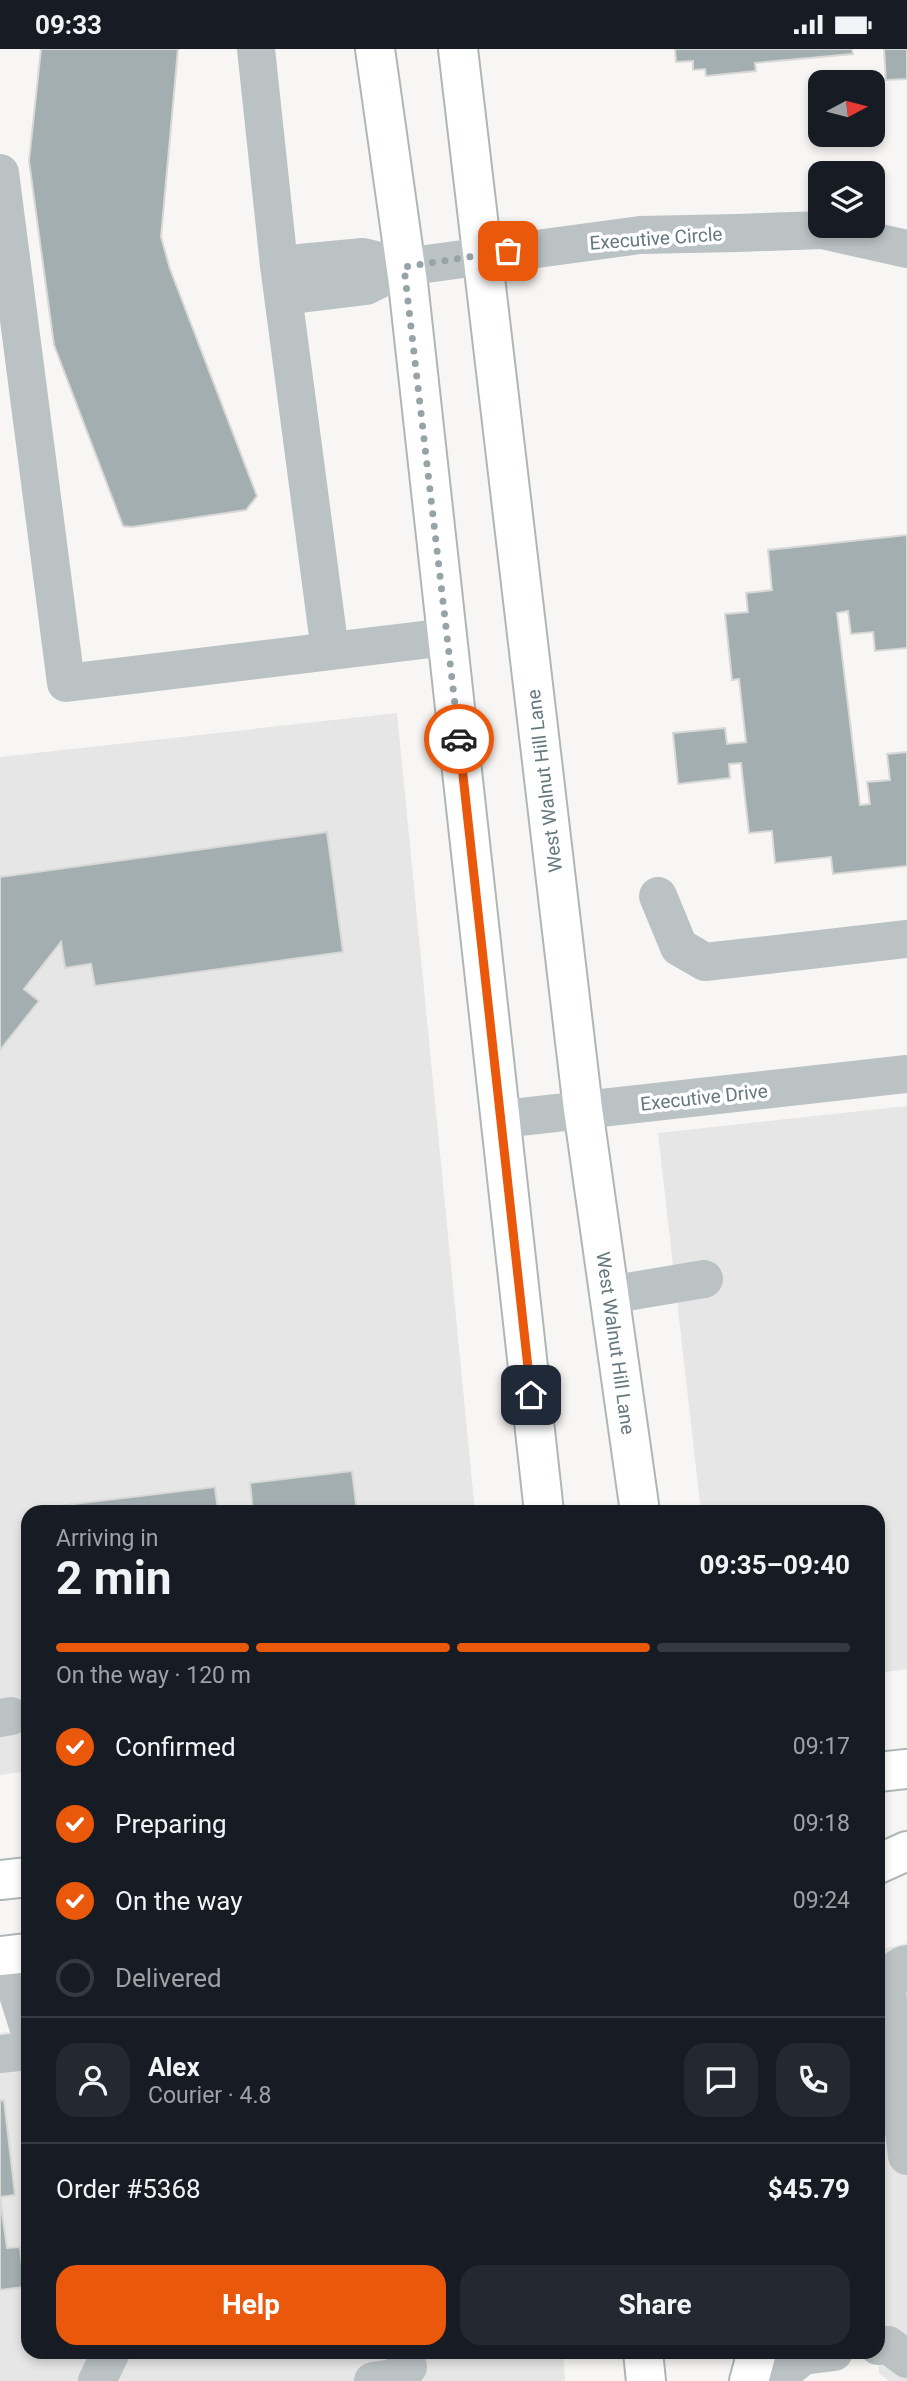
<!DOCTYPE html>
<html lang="en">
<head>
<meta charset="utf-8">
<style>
  body { margin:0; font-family:Roboto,sans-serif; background:#242831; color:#f1f3f6; height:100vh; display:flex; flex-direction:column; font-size:26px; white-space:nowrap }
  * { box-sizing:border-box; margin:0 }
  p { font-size:23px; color:#9ea1a6 }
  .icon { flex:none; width:38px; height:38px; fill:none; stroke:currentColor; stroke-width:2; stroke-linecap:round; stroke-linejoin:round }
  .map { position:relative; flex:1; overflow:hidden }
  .drawer { position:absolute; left:21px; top:1456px; width:864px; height:854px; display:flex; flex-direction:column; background:#171b24; border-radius:21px; box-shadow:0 4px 10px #0003 }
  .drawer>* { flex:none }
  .needle { width:46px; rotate:83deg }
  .fabs { position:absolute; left:808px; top:21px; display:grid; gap:14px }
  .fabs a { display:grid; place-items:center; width:77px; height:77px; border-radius:14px; background:#171b24; box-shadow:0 4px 10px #0003; font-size:35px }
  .pin { position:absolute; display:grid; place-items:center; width:60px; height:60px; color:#fff; margin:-30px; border-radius:14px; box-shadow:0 4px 10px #0006 }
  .courier { position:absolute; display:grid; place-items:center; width:70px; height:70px; margin:-35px; border:5px solid #ea580c; border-radius:50%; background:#fff; color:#222; box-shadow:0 2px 9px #0007 }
  .head em { font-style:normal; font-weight:700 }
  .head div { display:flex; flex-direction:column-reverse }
  .head { display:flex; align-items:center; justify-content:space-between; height:119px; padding:0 35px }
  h1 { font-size:46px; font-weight:700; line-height:52px }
  .bar { display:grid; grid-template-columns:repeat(4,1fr); gap:10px 7px; align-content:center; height:84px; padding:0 35px }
  .bar i { height:9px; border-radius:5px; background:#363941 }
  .bar .on { background:#ea580c }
  .bar p { grid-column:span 4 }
  .line { display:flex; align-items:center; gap:18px; padding:0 35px; border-top:2px solid #363941 }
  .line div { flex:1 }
  .round { display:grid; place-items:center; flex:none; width:74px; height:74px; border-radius:21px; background:#242831 }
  ol { padding:0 35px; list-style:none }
  li { display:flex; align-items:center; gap:21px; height:77px }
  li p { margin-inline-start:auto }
  li .icon { padding:7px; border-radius:50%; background:#ea580c; color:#fff; stroke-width:4 }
  li:last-child { color:#9ea1a6 }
  li i { width:38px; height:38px; border:4px solid #363941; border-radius:50% }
  .primary-button { display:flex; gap:14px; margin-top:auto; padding:14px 35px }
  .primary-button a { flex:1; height:80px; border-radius:21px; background:#ea580c; color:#fff; font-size:28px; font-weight:700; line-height:80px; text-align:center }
  .primary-button a+a { background:#242831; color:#f1f3f6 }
  .status { display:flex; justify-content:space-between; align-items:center; height:49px; padding:0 35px; background:#171b24; direction:ltr }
  .status svg { height:19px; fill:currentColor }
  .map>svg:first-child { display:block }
  .built { fill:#e5e6e5 }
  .building { fill:#a3aeb1; stroke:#d8d8d7; stroke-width:2 }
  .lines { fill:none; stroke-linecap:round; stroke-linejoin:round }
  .major-casing { stroke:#afb6b8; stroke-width:42 }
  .minor { stroke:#bbc2c3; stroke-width:38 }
  .major { stroke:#fff; stroke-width:38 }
  .done { stroke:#97a4a7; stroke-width:7; stroke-dasharray:0 12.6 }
  .route { stroke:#ea580c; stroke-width:9 }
  .labels { text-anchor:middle; stroke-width:7; stroke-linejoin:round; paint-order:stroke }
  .street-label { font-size:19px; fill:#64787d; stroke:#fff }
</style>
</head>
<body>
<div class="status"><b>09:33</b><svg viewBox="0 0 49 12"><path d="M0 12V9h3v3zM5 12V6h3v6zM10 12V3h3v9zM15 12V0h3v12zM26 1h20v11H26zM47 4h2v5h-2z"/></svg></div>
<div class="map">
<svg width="907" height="2332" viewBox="0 0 907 2332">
  <rect width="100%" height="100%" fill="#f7f6f4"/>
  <g class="built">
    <polygon points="397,664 475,1463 28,1463 28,1722 0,1726 0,708"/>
    <polygon points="907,1057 907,1620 879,1624 878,1463 701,1463 658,1084"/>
    <polygon points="907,1894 907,2332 889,2332 879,2324 877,2303 879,1901"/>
    <polygon points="28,1980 28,2303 563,2303 565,2332 0,2332 0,1984"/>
  </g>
  <g class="building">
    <polygon points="41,0 178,0 161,188 170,220 257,447 246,461 132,478 123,477 54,296 29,112"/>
    <polygon points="675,0 852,0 853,5 755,14 756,22 706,27 705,20 693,21 693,12 676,13"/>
    <polygon points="884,0 907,0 907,30 886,31"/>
    <polygon points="907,486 907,599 875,602 873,583 851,585 848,562 837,564 860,756 870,755 867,733 890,731 887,705 907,703 907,817 833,825 831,808 775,814 772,782 749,784 741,714 729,715 730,729 678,735 673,684 725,679 727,695 746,693 739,630 732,631 725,565 748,563 746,544 772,541 768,501"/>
    <polygon points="327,783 343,903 95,937 91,915 65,919 61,893 24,940 39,952 0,1001 0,828"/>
    <polygon points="352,1422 357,1463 253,1463 250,1434"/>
    <polygon points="215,1438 218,1463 49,1463 48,1458"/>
    <polygon points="4,2051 15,2146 0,2148 0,2052"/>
    <polygon points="0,2148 7,2199 20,2198 24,2238 0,2241"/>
  </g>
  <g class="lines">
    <g class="major-casing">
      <g id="major">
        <polyline points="375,0 408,234 544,1463"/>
        <polyline points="458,0 583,1060 640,1463"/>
        <polyline points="878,1723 907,1720"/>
        <polyline points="878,1815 907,1802"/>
        <polyline points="0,1831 28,1828"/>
        <polyline points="0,1907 28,1904"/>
        <polyline points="643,2303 646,2332"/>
        <polyline points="749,2332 757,2303"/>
      </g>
    </g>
    <g class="minor">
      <polyline points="256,0 279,216 330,602"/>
      <polyline points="0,124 66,634 447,588"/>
      <polyline points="279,216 363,208 404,218 640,186 737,184 822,181 907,200"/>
      <polyline points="284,247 366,237 404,218"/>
      <polyline points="658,847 679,898 705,913 907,890"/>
      <polyline points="502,1070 907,1025"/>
      <polyline points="609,1246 704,1230"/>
      <polyline points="0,1669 11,1667"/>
      <polyline points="6,1907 28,1977"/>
      <path d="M907 1915C893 1918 890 1931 887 1943L907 2107"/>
      <polyline points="0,2005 28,2002"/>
      <polyline points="878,2297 888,2296 907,2310"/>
      <polyline points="97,2332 111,2303"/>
      <polyline points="373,2332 393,2329 408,2318"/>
      <polyline points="772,2332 803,2307 834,2303"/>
    </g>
    <use href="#major" class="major"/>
  </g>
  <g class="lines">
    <polyline class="done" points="459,690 404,218 508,202"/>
    <polyline class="route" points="459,690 531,1346"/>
  </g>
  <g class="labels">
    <g class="street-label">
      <text transform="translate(656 189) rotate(-4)" y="7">Executive Circle</text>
      <text transform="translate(544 732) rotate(-97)" y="7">West Walnut Hill Lane</text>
      <text transform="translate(704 1048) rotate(-6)" y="7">Executive Drive</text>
      <text transform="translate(616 1294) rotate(82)" y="7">West Walnut Hill Lane</text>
    </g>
  </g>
</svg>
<div class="fabs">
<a><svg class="needle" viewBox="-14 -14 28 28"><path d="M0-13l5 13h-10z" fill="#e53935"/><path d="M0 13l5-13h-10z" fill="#9ea1a6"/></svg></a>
<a><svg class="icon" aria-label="layers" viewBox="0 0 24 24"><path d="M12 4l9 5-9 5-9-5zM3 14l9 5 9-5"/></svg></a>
</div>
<div class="pin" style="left:508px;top:202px;background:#ea580c"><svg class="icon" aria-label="bag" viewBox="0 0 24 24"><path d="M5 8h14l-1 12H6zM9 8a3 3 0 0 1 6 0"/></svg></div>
<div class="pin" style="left:531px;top:1346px;background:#1f2937"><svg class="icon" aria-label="home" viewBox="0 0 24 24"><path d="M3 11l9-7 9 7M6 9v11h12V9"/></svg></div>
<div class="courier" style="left:459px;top:690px"><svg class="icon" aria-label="car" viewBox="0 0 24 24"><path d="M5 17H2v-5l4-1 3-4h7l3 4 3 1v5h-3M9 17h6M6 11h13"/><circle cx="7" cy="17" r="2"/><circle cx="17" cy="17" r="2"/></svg></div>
<section class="drawer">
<div class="head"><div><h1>2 min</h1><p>Arriving in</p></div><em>09:35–09:40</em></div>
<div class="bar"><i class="on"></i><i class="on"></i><i class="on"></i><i></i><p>On the way · 120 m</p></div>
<ol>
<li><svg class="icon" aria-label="check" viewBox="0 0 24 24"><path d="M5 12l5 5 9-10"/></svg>Confirmed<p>09:17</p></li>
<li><svg class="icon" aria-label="check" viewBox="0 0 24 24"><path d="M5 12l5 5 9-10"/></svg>Preparing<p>09:18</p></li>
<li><svg class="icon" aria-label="check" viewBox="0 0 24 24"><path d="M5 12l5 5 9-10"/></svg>On the way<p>09:24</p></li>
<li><i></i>Delivered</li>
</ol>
<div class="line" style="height:126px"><a class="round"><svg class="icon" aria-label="person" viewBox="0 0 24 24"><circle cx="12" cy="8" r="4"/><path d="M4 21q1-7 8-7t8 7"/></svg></a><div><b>Alex</b><p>Courier · 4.8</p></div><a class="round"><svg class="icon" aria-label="chat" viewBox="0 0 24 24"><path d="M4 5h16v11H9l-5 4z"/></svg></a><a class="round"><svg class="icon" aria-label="phone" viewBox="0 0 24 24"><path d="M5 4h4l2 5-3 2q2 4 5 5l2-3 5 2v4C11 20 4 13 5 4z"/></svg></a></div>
<div class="line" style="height:91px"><div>Order #5368</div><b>$45.79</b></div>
<div class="primary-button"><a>Help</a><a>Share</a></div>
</section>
</div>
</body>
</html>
